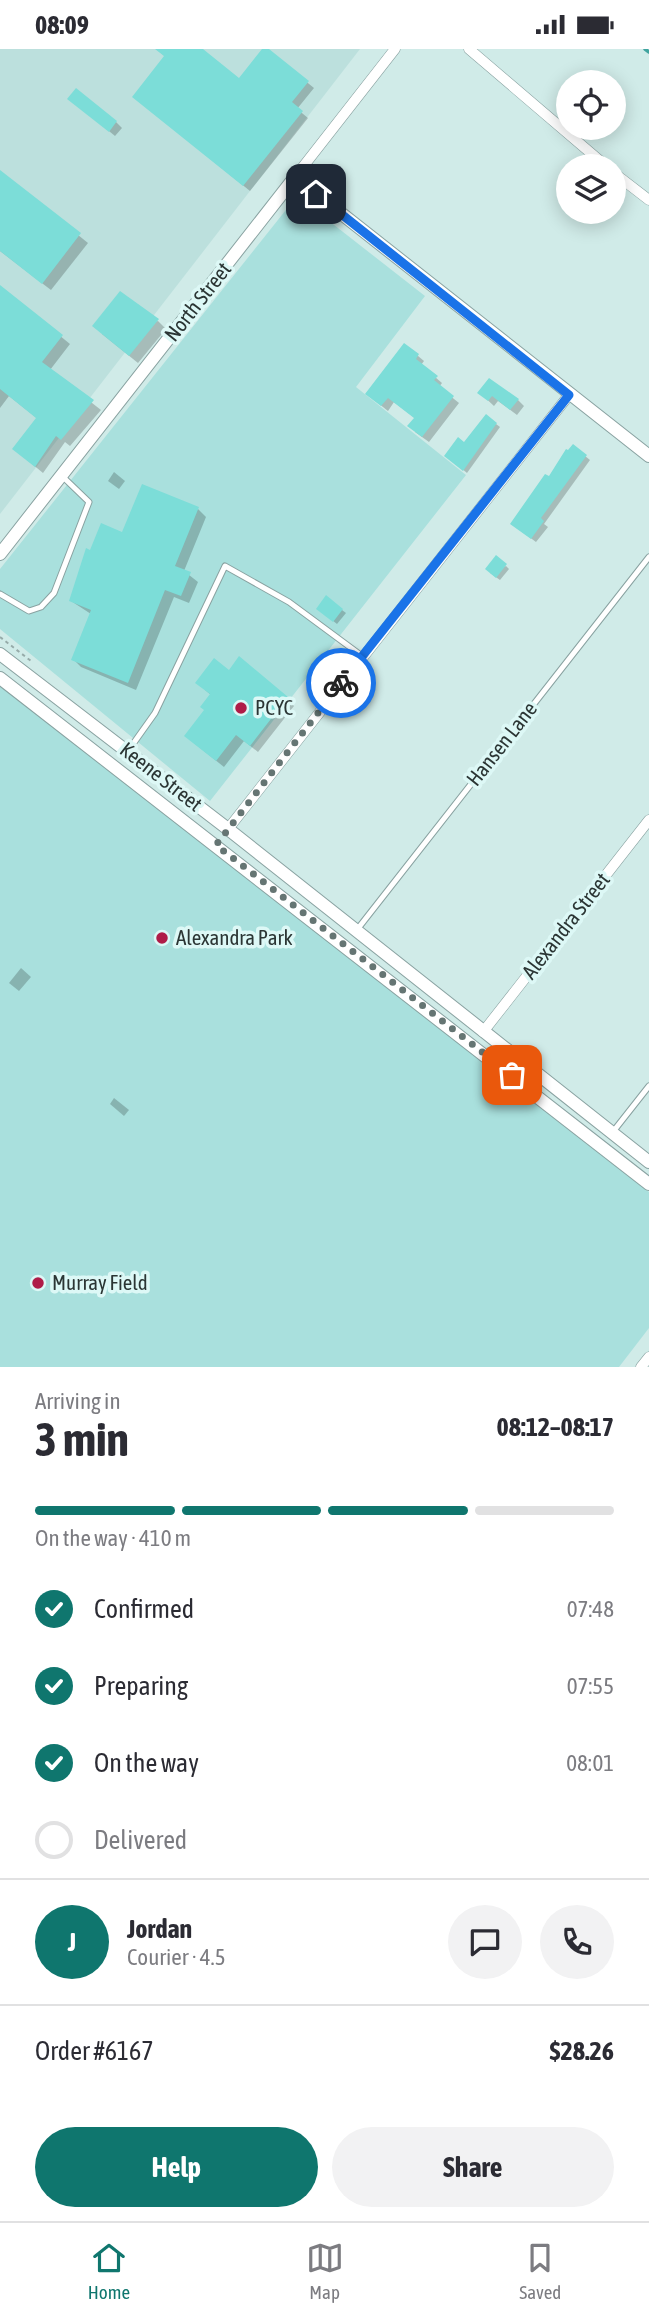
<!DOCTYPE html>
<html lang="en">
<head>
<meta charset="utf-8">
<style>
  body { margin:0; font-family:"Asap Condensed",sans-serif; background:#f2f2f3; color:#2b2b33; height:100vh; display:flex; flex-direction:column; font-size:26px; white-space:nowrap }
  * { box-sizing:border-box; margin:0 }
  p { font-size:23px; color:#7c7c81 }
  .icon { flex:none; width:38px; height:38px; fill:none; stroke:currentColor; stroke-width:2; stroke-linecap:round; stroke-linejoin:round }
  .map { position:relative; height:1318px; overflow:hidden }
  .sheet { display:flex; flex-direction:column; background:#fff; flex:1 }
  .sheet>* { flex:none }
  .fabs { position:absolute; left:556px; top:21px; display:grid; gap:14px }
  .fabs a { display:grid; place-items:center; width:70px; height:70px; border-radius:50%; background:#fff; box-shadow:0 4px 18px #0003; font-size:35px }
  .pin { position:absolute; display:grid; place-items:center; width:60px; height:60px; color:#fff; margin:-30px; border-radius:14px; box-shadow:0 4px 10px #0006 }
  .courier { position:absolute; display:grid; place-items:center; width:70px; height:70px; margin:-35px; border:5px solid #1a73e8; border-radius:50%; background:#fff; color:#222; box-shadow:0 2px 9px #0007 }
  .overview em { font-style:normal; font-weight:700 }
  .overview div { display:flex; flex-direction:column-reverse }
  .overview { display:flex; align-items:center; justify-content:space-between; height:119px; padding:0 35px }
  h1 { font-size:46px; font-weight:700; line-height:52px }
  .bar { display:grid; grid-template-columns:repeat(4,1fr); gap:10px 7px; align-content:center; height:84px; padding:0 35px }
  .bar i { height:9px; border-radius:5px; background:#e1e1e2 }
  .bar .selected { background:#0f766e }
  .bar p { grid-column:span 4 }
  .line { display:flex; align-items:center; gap:18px; padding:0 35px; border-top:2px solid #e1e1e2 }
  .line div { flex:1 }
  .round { display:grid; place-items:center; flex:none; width:74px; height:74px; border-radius:37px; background:#f2f2f3 }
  ol { padding:0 35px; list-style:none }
  li { display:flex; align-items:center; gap:21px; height:77px }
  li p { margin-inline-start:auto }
  li .icon { padding:7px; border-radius:50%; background:#0f766e; color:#fff; stroke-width:4 }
  li:last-child { color:#7c7c81 }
  li i { width:38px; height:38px; border:4px solid #e1e1e2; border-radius:50% }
  .action { display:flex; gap:14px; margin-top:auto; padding:14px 35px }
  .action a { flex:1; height:80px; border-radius:42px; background:#0f766e; color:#fff; font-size:28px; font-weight:700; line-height:80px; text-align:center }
  .action a+a { background:#f2f2f3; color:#2b2b33 }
  .status { display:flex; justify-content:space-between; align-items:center; height:49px; padding:0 35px; background:#fff; direction:ltr }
  .status svg { height:19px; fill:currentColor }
  .tab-bar { display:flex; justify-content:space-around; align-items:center; height:98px; border-top:2px solid #e1e1e2; background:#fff; font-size:19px; color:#7c7c81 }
  .tab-bar a { display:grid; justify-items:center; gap:4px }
  .tab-bar .selected { color:#0f766e }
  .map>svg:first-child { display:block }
  .built { fill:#bce0dd }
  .green { fill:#a9e0dd }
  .shadow { fill:#0003 }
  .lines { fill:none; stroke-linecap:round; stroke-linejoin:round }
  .stream { stroke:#40a49f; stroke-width:3.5 }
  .building { fill:#7cddd8 }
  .service-casing { stroke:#89a2a1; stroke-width:7 }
  .minor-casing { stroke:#89a2a1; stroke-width:11 }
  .tertiary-casing { stroke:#89a2a1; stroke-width:14 }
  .path { stroke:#96aba9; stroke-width:2; stroke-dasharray:3.5 3.5; stroke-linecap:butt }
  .service { stroke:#fff; stroke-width:5 }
  .minor { stroke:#fff; stroke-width:10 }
  .tertiary { stroke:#fff; stroke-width:12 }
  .done { stroke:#657573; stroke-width:7; stroke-dasharray:0 12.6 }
  .route { stroke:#1a73e8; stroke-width:9 }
  .poi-dot { fill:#af1c48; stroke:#ddf8f6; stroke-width:2.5 }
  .labels { text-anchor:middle; stroke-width:7; stroke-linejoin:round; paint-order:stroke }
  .street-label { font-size:21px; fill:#2b3534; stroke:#ddf8f6 }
  .poi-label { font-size:21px; fill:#2b3534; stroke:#ddf8f6; text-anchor:start }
</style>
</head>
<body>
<div class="status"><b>08:09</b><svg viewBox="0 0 49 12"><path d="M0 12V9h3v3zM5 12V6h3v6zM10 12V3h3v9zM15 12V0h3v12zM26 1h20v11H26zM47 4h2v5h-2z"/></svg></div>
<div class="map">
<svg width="649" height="1318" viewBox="0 0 649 1318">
  <rect width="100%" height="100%" fill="#d0ebe8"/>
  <polygon class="built" points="0,0 360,0 0,465"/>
  <g class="green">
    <polygon points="297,147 425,247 356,338 466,426 210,752 0,580 0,520"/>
    <polygon points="0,635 649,1143 649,1279 619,1318 0,1318"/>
  </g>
  <g class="shadow">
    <polygon points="156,0 200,0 239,31 266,0 314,39 297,60 308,69 250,142 140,53 166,8"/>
    <polygon points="76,55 116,73 122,79 115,87"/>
    <polygon points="0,123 88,194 51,241 0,202"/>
    <polygon points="0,238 70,295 50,321 101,361 70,397 65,393 43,424 14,400 38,370 9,347 0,359"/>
    <polygon points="158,272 166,280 138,314 102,285"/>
    <polygon points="405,296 424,312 421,316 442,334 439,338 459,354 429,393 415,383 415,369 394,353 388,362 373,350"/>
    <polygon points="480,344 518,351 524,357 517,366 498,352 494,357"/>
    <polygon points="496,375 500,378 467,424 450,410 465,396"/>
    <polygon points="585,407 590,411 544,475 548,478 536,493 517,479 549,430"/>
    <polygon points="114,423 125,432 119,440 108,432"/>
    <polygon points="198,460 206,468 184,522 198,533 189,554 174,548 136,641 81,618 73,610 91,565 71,552 91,503 123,485"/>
    <polygon points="506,517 509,520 500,531 490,524"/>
    <polygon points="342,561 346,564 337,575 322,563"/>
    <polygon points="205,641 286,649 294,657 258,703 244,692 224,718 194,694 211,646"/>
    <polygon points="21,919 31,928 19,942 9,934"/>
    <polygon points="114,1049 129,1061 124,1067 110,1055"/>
  </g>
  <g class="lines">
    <polyline class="stream" points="645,0 649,3"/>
  </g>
  <g class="building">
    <polygon points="155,0 203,0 239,29 262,0 269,0 309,32 292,53 303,62 243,137 132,48 164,7"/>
    <polygon points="76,39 117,72 109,83 67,50"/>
    <polygon points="0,121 81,184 42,235 0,202"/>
    <polygon points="0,236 63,286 42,313 94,351 61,391 56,387 35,418 12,400 36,369 0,340"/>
    <polygon points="120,242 159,270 129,307 92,277"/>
    <polygon points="404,294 419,305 416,310 438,327 434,331 454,347 422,388 407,377 414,369 388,349 381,357 365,345"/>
    <polygon points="489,329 519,350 510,361 492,347 488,352 477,344"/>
    <polygon points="486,365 497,374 463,422 444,407 458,388 464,393"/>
    <polygon points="573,395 587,406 541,469 544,472 531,490 510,475 545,425 549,427 566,400 568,401"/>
    <polygon points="142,435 199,458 175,517 191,523 181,547 165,541 128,634 71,611 91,561 69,552 86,499 90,501 101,474 122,483"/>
    <polygon points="496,506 507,515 496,529 485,520"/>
    <polygon points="326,546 343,560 333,573 316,560"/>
    <polygon points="239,607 288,648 250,697 236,686 216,712 184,687 204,661 200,658 210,645 195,634 214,609 229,621"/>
  </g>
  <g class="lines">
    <g class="service-casing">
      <g id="service">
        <polyline points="0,545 29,562 41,558 54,544 89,453 62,427"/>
        <polyline points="128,702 155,664 225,517 289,553 362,607"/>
        <polyline points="356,882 649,508"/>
        <polyline points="612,1084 649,1037"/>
      </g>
    </g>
    <g class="minor-casing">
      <g id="minor">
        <polyline points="469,0 606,117"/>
        <polyline points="614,124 649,151"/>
        <polyline points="295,128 395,0"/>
        <polyline points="228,780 569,346"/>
        <polyline points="483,983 649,771"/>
        <polyline points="641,1318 649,1308"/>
      </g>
    </g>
    <g class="tertiary-casing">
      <g id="tertiary">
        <polyline points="0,505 295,128 649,407"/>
        <polyline points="0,605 228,780 649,1113"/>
        <polyline points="0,629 649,1135"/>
      </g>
    </g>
    <polyline class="path" points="0,588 31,612"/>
    <use href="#service" class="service"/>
    <use href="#minor" class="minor"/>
    <use href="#tertiary" class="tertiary"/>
  </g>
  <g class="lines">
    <polyline class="done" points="341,634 216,796 512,1026"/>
    <polyline class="route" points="316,145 569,346 341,634"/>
  </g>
  <g class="poi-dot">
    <circle cx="241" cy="659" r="7"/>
    <circle cx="162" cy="889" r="7"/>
    <circle cx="38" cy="1234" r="7"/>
  </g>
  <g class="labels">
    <g class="street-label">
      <text transform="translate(198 253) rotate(-52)" y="7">North Street</text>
      <text transform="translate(502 695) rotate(-52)" y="7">Hansen Lane</text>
      <text transform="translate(161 728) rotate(38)" y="7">Keene Street</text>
      <text transform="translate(566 877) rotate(-52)" y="7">Alexandra Street</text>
    </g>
    <g class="poi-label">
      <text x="255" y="666">PCYC</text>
      <text x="176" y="896">Alexandra Park</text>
      <text x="52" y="1241">Murray Field</text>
    </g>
  </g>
</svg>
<div class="fabs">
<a><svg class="icon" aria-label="locate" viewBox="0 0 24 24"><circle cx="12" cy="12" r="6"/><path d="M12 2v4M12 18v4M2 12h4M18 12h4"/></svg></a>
<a><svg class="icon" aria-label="layers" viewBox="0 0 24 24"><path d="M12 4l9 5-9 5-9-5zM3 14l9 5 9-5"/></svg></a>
</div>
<div class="pin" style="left:512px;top:1026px;background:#ea580c"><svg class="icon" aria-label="bag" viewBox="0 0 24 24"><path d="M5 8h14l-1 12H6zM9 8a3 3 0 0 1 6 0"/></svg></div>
<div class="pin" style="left:316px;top:145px;background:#1f2937"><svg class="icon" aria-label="home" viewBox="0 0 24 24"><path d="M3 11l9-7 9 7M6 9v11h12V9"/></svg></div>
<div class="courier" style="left:341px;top:634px"><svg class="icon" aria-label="bike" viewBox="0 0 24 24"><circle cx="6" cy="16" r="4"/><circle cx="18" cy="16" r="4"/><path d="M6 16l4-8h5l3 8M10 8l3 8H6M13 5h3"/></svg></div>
</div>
<section class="sheet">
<div class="overview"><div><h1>3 min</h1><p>Arriving in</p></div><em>08:12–08:17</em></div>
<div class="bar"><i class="selected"></i><i class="selected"></i><i class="selected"></i><i></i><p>On the way · 410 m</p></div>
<ol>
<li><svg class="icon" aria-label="check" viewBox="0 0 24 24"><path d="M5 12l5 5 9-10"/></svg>Confirmed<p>07:48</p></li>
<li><svg class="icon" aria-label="check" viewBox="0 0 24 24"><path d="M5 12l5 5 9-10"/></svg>Preparing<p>07:55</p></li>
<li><svg class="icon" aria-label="check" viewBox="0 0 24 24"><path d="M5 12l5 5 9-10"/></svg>On the way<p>08:01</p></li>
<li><i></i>Delivered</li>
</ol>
<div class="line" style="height:126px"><b class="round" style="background:#0f766e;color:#fff">J</b><div><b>Jordan</b><p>Courier · 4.5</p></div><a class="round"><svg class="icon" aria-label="chat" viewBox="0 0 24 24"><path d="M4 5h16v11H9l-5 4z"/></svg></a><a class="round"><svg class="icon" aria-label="phone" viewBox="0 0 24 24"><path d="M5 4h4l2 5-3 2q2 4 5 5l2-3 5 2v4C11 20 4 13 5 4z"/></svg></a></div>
<div class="line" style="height:91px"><div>Order #6167</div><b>$28.26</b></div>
<div class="action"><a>Help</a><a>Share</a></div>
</section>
<nav class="tab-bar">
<a class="selected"><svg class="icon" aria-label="home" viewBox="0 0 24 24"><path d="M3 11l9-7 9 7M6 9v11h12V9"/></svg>Home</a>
<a><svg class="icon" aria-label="map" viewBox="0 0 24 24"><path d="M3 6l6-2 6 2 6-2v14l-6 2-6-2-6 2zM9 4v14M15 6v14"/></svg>Map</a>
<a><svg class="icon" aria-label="saved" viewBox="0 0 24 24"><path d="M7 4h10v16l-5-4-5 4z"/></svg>Saved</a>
</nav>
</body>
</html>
